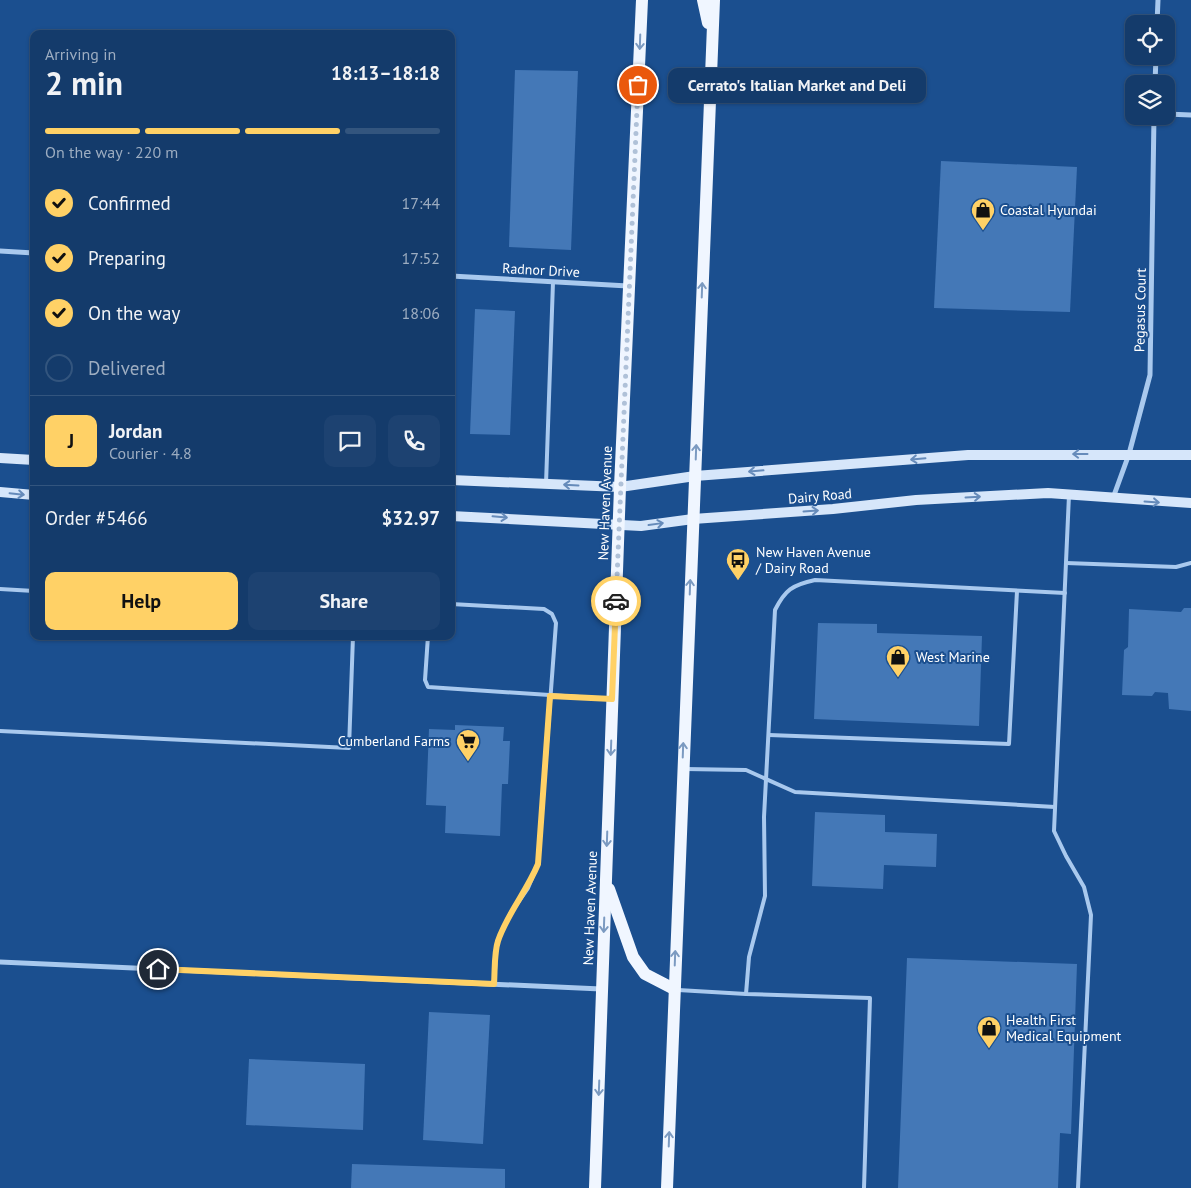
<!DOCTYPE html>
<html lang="en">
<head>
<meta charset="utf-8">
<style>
  body { margin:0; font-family:"PT Sans",sans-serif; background:#1d4271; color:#f1f3f6; height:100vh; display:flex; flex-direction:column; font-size:19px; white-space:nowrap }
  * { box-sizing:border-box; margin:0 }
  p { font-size:16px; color:#9dadc1 }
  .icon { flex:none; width:28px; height:28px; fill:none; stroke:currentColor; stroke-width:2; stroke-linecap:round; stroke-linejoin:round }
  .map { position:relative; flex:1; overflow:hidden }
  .details { position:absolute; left:30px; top:30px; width:425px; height:610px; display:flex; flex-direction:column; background:#143b6b; border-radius:10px; box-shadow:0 1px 4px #0004,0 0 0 1px #33557e }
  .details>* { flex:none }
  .buttons { position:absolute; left:1125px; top:15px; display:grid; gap:10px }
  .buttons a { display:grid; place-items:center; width:50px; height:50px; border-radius:10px; background:#143b6b; box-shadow:0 1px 4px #0004,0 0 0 1px #33557e; font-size:25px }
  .pin { position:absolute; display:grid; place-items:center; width:42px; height:42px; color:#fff; margin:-21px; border:2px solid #fff; border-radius:50%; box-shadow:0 1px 5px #0007 }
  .courier { position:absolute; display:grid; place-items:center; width:50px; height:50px; margin:-25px; border:4px solid #ffd166; border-radius:50%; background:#fff; color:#222; box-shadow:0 1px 6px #0007 }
  .bubble { position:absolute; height:35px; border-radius:10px; background:#143b6b; box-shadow:0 1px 4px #0004,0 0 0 1px #33557e; font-size:16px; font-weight:700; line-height:35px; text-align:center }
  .summary em { font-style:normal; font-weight:700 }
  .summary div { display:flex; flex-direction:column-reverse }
  .summary { display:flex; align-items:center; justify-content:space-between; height:85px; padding:0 15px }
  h1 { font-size:32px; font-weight:700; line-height:38px }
  .bar { display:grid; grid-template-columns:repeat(4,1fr); gap:8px 5px; align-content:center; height:60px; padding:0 15px }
  .bar i { height:6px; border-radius:4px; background:#33557e }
  .bar .current { background:#ffd166 }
  .bar p { grid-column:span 4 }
  .line { display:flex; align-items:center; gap:12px; padding:0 15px; border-top:1px solid #33557e }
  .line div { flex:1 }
  .round { display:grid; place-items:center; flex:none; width:52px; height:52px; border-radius:10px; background:#1d4271 }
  ol { padding:0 15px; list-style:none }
  li { display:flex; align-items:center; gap:15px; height:55px }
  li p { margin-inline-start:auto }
  li .icon { padding:5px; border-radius:50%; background:#ffd166; color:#111; stroke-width:4 }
  li:last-child { color:#9dadc1 }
  li i { width:28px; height:28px; border:2px solid #33557e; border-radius:50% }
  .button { display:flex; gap:10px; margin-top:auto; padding:10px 15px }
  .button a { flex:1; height:58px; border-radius:10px; background:#ffd166; color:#111; font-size:20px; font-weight:700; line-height:58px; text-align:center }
  .button a+a { background:#1d4271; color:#f1f3f6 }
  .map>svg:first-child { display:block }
  .building { fill:#4478b7 }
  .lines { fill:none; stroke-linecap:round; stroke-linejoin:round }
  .lane { stroke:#a9c9ee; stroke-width:4 }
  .street { stroke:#a9c9ee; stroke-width:5 }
  .secondary { stroke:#d6e6fa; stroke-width:10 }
  .primary { stroke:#f0f6ff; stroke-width:12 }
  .oneway { stroke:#7b9ac1 }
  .oneway2 { stroke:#668bba }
  .done { stroke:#afc1d8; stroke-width:5; stroke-dasharray:0 9 }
  .route { stroke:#ffd166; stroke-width:6 }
  .labels { text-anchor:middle; stroke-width:4; stroke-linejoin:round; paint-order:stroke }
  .poi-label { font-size:14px; fill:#fff; stroke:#1b4f8f; text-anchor:start }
  .street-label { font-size:14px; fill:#fff; stroke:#1b4f8f }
</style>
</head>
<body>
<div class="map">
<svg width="1191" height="1188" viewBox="0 0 1191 1188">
  <rect width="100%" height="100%" fill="#1b4f8f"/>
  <g class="building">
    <polygon points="515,70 578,71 571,250 509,247"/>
    <polygon points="941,161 1077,167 1070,312 934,308"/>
    <polygon points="475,309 515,311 510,435 470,434"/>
    <polygon points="1184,608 1191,608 1191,711 1169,709 1168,693 1155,692 1152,696 1122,695 1124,650 1128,647 1129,609 1181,612"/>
    <polygon points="818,623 877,624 877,633 982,636 979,726 814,719"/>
    <polygon points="455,725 504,727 503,741 510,741 508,784 502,784 500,836 445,833 446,806 426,805 429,729 455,730"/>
    <polygon points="815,812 885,815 885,832 937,834 936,867 884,865 883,889 812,886"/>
    <polygon points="907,958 1077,964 1071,1134 1060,1133 1058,1188 898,1188"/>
    <polygon points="429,1012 490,1015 483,1144 423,1140"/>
    <polygon points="249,1059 365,1064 363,1130 246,1125"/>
    <polygon points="352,1164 505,1169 505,1188 351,1188"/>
  </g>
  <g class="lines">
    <g class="lane">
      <polyline points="546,484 553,282"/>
      <polyline points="1069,495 1054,831 1066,856 1084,887 1091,915 1078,1188"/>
      <polyline points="1066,563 1176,567 1191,563"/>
      <polyline points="0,589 34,591"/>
      <polyline points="451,604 544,609 552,614 556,623 538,864 528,888 510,914 497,942 494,984"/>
      <polyline points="428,636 425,680 428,687 610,699"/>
      <polyline points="0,731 349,748 353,636"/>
      <polyline points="769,735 1009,744 1017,591"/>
      <polyline points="685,769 746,770 795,792 1055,807"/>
      <polyline points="678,990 746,994 870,998 864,1188"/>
      <path d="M746 994 749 957 765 896 764 817 775 610C785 590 792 585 815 580L1065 593"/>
    </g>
    <g class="street">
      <polyline points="1157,24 1158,0"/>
      <polyline points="1155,84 1156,56"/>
      <polyline points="1166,114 1191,115"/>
      <polyline points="0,251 34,253"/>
      <polyline points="451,276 628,286"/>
      <polyline points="1113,498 1129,454 1150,375 1154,116"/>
      <polyline points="0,962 601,989"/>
    </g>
    <g class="secondary">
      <polyline points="0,458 34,460"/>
      <polyline points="451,480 620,487 695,476 968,455 1191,455"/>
      <polyline points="0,492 34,495"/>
      <polyline points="451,516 641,526 693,519 833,509 916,500 1048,493 1191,503"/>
    </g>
    <g class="primary">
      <polyline points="703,0 708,23"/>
      <polyline points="609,889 633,957 645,974 674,989"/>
      <polyline points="595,1188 620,487 642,0"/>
      <polyline points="667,1188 714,0"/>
    </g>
  </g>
  <defs><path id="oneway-shaft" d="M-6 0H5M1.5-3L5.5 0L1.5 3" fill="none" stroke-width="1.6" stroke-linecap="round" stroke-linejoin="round" transform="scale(1.25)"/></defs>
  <g class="oneway">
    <use href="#oneway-shaft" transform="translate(640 42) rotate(92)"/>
    <use href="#oneway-shaft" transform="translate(702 290) rotate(-88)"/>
    <use href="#oneway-shaft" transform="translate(696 452) rotate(-88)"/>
    <use href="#oneway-shaft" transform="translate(690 587) rotate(-88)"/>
    <use href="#oneway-shaft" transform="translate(611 748) rotate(92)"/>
    <use href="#oneway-shaft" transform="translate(683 750) rotate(-88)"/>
    <use href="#oneway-shaft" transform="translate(607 839) rotate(92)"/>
    <use href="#oneway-shaft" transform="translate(604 925) rotate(92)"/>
    <use href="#oneway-shaft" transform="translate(675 958) rotate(-88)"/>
    <use href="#oneway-shaft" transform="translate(599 1088) rotate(92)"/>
    <use href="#oneway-shaft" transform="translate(669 1139) rotate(-88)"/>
  </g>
  <g class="oneway2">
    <use href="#oneway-shaft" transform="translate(1080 454) rotate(180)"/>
    <use href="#oneway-shaft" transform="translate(918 459) rotate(175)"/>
    <use href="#oneway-shaft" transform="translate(756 471) rotate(175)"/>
    <use href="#oneway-shaft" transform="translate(571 485) rotate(-177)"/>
    <use href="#oneway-shaft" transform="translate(17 494) rotate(6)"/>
    <use href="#oneway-shaft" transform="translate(973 497) rotate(-3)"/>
    <use href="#oneway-shaft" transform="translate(1152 502) rotate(4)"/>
    <use href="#oneway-shaft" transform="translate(811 511) rotate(-4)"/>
    <use href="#oneway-shaft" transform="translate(500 517) rotate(5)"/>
    <use href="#oneway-shaft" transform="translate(656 524) rotate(-8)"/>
  </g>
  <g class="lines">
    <polyline class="done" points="616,601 638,85"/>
    <path class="route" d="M158 969 494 984C495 970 494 953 498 941 507 914 527 891 538 864L550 696 612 699 616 601"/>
  </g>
  <defs>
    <g id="shop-pin" transform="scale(1.25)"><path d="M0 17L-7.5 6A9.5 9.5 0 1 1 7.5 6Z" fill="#ffd166" stroke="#1b4f8f"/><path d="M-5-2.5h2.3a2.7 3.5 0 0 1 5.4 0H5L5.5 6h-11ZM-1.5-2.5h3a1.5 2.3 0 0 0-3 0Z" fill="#111"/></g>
    <g id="bus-pin" transform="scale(1.25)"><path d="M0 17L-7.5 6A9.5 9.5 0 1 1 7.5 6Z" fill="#ffd166" stroke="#1b4f8f"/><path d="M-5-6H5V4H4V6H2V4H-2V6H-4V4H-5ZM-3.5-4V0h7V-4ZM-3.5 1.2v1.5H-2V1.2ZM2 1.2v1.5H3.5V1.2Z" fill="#111"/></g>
    <g id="supermarket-pin" transform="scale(1.25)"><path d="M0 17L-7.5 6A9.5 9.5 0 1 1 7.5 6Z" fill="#ffd166" stroke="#1b4f8f"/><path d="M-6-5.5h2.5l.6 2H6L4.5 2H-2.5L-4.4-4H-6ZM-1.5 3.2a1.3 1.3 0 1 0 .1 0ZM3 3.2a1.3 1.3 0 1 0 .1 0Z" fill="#111"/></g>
  </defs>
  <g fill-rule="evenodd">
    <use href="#shop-pin" x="983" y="210"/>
    <use href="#bus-pin" x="738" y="560"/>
    <use href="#shop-pin" x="898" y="657"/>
    <use href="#supermarket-pin" x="468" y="741"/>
    <use href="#shop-pin" x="989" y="1028"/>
  </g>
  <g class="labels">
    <g class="poi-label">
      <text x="1000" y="215">Coastal Hyundai</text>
      <text x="756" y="557">New Haven Avenue<tspan x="756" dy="16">/ Dairy Road</tspan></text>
      <text x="916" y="662">West Marine</text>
      <text x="450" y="746" text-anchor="end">Cumberland Farms</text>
      <text x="1006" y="1025">Health First<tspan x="1006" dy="16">Medical Equipment</tspan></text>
    </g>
    <g class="street-label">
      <text transform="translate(541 270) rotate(3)" y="5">Radnor Drive</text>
      <text transform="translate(1140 310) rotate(-89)" y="5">Pegasus Court</text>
      <text transform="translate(820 496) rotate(-5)" y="5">Dairy Road</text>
      <text transform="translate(605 503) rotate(-88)" y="5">New Haven Avenue</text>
      <text transform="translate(590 908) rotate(-88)" y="5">New Haven Avenue</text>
    </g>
  </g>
</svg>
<div class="buttons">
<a><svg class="icon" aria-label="locate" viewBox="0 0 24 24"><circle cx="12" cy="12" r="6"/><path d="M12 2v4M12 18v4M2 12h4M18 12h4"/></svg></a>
<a><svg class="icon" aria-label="layers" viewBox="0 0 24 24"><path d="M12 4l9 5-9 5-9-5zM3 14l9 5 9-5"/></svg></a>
</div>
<div class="pin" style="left:638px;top:85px;background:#ea580c"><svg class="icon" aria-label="bag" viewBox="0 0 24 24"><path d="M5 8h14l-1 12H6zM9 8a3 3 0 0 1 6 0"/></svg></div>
<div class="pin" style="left:158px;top:969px;background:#1f2937"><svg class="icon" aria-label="home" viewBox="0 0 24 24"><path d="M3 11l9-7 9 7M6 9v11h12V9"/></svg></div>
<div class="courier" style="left:616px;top:601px"><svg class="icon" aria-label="car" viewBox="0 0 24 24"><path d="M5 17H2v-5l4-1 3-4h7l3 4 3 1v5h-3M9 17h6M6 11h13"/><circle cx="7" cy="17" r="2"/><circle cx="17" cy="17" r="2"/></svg></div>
<div class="bubble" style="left:668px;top:68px;width:258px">Cerrato's Italian Market and Deli</div>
<section class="details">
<div class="summary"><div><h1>2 min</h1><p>Arriving in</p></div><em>18:13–18:18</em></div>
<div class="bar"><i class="current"></i><i class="current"></i><i class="current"></i><i></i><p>On the way · 220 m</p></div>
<ol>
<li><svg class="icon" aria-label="check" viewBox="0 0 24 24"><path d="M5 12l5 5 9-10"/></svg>Confirmed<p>17:44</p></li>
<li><svg class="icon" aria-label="check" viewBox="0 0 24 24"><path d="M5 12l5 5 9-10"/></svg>Preparing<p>17:52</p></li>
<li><svg class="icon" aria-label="check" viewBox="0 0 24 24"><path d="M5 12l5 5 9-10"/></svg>On the way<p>18:06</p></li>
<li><i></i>Delivered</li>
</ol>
<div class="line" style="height:90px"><b class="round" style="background:#ffd166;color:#111">J</b><div><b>Jordan</b><p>Courier · 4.8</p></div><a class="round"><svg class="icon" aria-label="chat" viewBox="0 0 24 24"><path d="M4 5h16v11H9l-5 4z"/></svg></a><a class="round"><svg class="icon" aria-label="phone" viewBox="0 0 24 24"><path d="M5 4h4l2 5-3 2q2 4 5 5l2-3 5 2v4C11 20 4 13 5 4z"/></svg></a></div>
<div class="line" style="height:65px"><div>Order #5466</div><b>$32.97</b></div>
<div class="button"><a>Help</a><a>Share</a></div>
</section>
</div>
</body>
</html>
